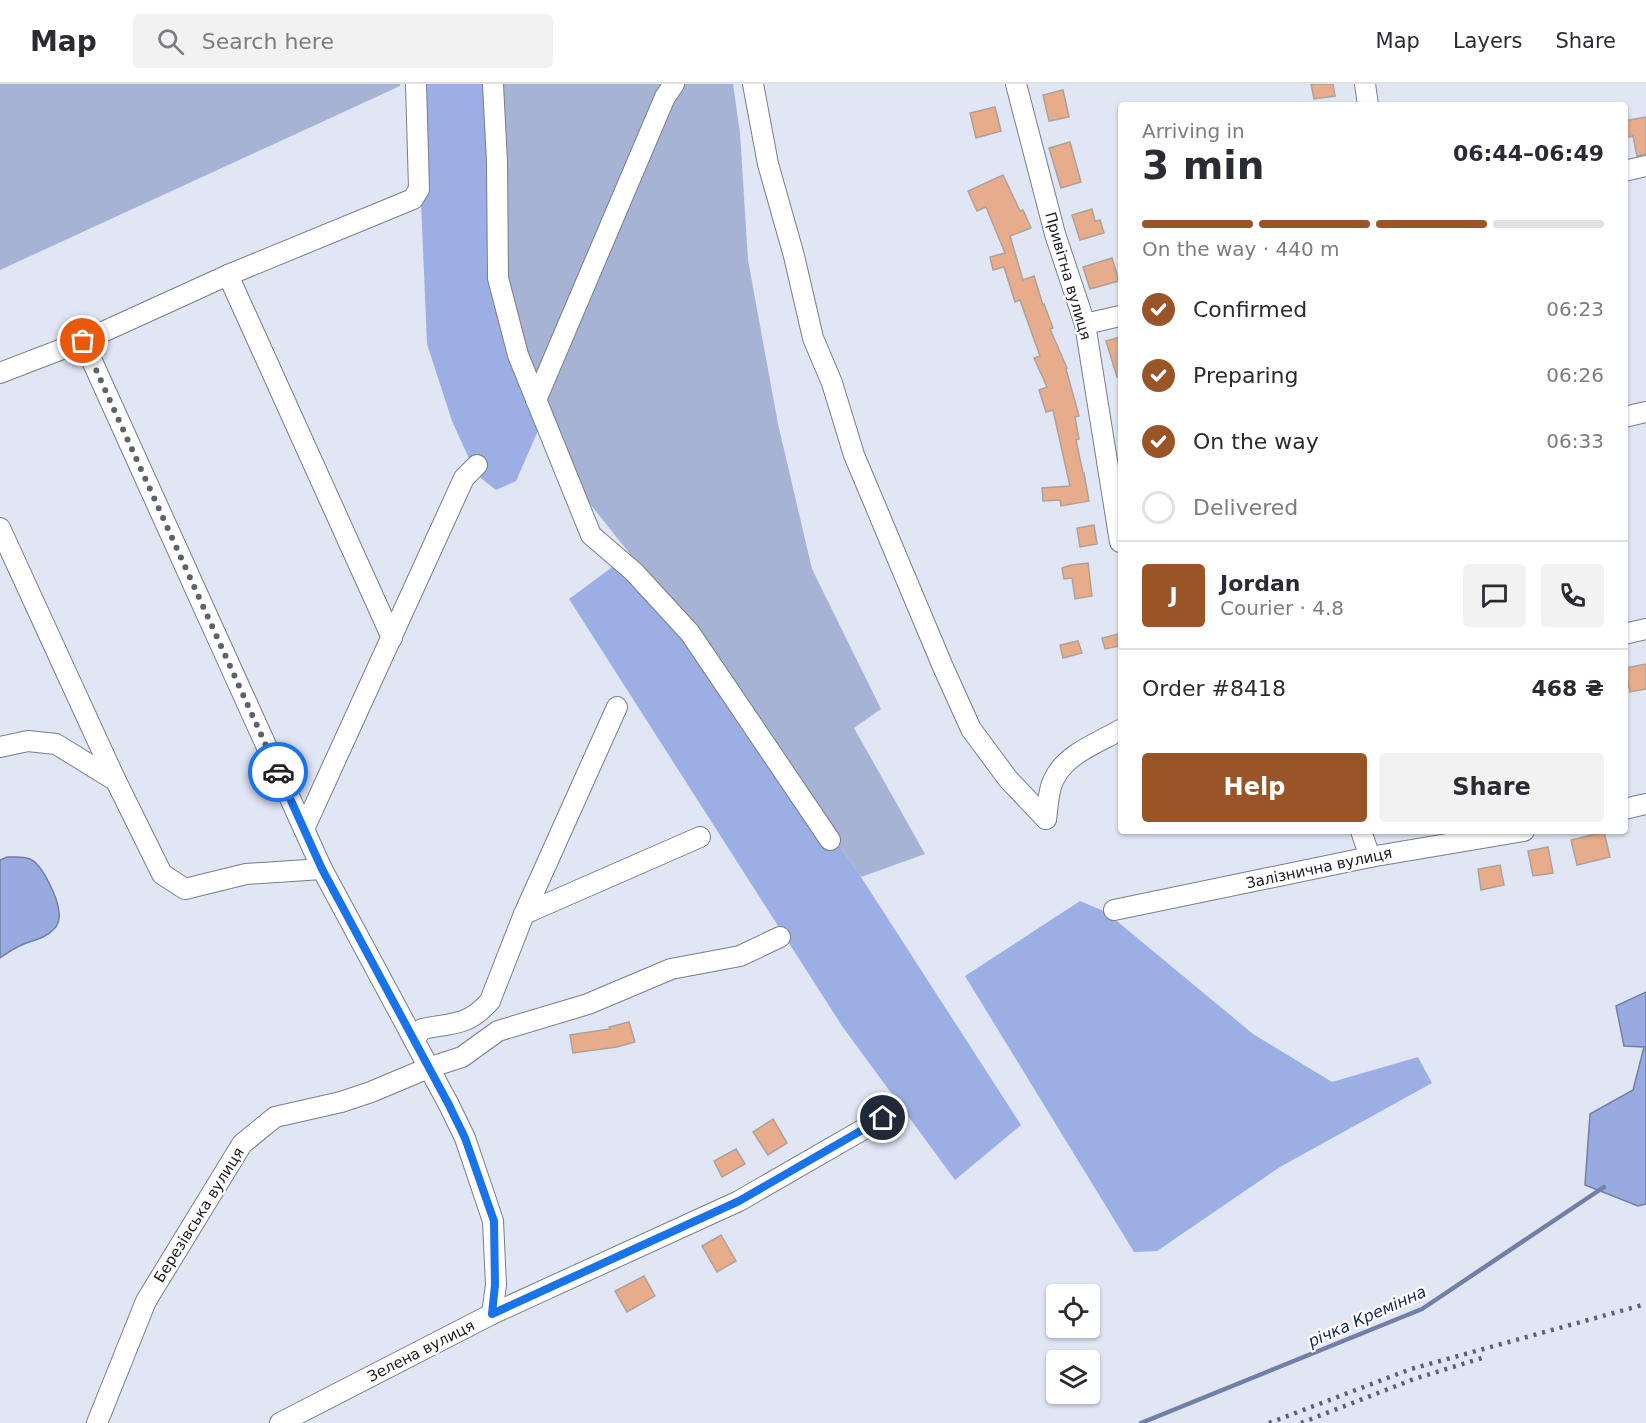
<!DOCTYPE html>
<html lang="en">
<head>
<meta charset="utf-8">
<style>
  body { margin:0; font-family:"DejaVu Sans",sans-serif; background:#f2f2f3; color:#2b2b33; height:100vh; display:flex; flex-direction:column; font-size:22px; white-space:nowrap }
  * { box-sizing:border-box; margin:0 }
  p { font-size:20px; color:#7c7c81 }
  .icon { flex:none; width:33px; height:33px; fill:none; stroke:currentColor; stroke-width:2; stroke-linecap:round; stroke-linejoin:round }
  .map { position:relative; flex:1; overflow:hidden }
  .panel { position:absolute; left:1118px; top:18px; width:510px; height:732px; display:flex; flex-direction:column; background:#fff; border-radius:6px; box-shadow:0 2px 4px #0004 }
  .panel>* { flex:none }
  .fabs { position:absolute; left:1046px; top:1200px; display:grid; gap:12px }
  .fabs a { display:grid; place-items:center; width:54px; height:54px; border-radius:6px; background:#fff; box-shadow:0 2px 4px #0004; font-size:30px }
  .pin { position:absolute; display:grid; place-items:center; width:51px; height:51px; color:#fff; margin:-26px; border:3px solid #fff; border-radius:50%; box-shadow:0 2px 6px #0007 }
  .courier { position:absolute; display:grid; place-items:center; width:60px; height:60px; margin:-30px; border:4px solid #1a73e8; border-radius:50%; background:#fff; color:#222; box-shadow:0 2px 8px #0007 }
  .headline em { font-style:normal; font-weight:600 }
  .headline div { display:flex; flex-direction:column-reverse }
  .headline { display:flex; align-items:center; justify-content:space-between; height:102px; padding:0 24px }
  h1 { font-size:39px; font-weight:600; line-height:45px }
  .bar { display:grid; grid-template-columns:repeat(4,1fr); gap:9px 6px; align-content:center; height:72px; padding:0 24px }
  .bar i { height:8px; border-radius:4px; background:#e1e1e2 }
  .bar .selected { background:#995428 }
  .bar p { grid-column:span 4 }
  .line { display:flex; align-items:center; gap:15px; padding:0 24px; border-top:2px solid #e1e1e2 }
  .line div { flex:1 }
  .round { display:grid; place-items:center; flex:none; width:63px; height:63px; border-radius:6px; background:#f2f2f3 }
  ol { padding:0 24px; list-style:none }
  li { display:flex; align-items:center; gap:18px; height:66px }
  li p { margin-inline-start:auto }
  li .icon { padding:6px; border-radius:50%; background:#995428; color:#fff; stroke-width:4 }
  li:last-child { color:#7c7c81 }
  li i { width:33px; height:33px; border:3px solid #e1e1e2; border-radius:50% }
  .action { display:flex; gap:12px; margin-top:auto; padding:12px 24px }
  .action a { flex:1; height:69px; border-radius:6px; background:#995428; color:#fff; font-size:24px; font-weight:600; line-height:69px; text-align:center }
  .action a+a { background:#f2f2f3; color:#2b2b33 }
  header { display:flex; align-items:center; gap:36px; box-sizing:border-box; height:84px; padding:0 30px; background:#fff; border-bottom:2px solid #e1e1e2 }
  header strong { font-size:28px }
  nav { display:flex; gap:33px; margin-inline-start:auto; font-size:21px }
  .search { width:420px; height:54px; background:#f2f2f3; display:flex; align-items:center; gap:15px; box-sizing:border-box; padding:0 21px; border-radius:6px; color:#7c7c81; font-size:22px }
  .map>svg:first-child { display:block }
  .green { fill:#a7b3d5 }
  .forest { fill:#9cafe5 }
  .water { fill:#98aae0; stroke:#727fa6; stroke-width:1.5 }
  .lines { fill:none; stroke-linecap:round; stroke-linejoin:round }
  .stream { stroke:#727fa6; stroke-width:4.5 }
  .building { fill:#e6ac8b; stroke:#afa199; stroke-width:1.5 }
  .minor-casing { stroke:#787d89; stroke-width:22 }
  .minor { stroke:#fff; stroke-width:20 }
  .rail { stroke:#5e616a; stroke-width:4.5; stroke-dasharray:3 6; stroke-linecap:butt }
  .done { stroke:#5f626b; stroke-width:6; stroke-dasharray:0 10.8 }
  .route { stroke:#1a73e8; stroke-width:8 }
  .labels { text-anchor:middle; stroke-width:4.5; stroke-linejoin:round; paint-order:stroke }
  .street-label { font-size:15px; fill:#191b20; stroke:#fff }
  .water-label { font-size:16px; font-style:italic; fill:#16215f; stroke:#fff }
</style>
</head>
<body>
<header>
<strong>Map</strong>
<div class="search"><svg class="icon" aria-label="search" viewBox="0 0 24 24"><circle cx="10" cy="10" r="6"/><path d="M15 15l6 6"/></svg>Search here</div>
<nav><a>Map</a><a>Layers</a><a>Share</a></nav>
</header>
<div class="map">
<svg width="1646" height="1339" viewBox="0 0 1646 1339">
  <rect width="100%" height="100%" fill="#e1e6f5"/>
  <g class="green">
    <polygon points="0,0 400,0 400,2 0,186"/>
    <polygon points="490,0 733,0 740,49 748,176 778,340 812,485 881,625 854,644 925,770 861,793 706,565 586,415 520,284 494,182"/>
  </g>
  <g class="forest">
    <polygon points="416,0 490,0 494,182 544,333 516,397 496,406 476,390 452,337 427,260"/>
    <polygon points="630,470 706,565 861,793 1021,1041 955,1096 842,942 569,515"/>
    <polygon points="1080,817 1106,828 1253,950 1332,998 1418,973 1432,999 1280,1083 1157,1167 1134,1168 965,892"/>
  </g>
  <g class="water">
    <path d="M7 773C14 773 23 772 30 775 43 781 58 815 59 828 60 835 58 841 54 845 46 854 34 856 24 860 16 863 7 869 0 874V776Z"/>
    <polygon points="1646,908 1646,1120 1638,1122 1585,1101 1590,1030 1633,1006 1644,963 1624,962 1616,922"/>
  </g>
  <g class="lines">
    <polyline class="stream" points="1141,1339 1422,1225 1604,1103"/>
  </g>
  <g class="building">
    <polygon points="1311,0 1333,0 1335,12 1314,15"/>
    <polygon points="1063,6 1069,33 1049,37 1043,11"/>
    <polygon points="995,23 1001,47 976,54 970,29"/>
    <polygon points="1646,33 1646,70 1637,72 1633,52 1624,54 1624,37"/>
    <polygon points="1070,58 1081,98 1061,104 1049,64"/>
    <polygon points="1003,91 1020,127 1023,126 1031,144 1010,152 1023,196 1034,192 1043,221 1044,220 1053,244 1050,245 1067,284 1066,285 1079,332 1075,333 1079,355 1076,356 1083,389 1084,389 1089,417 1061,422 1060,416 1043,417 1042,404 1070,402 1053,326 1046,328 1039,306 1047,303 1034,274 1040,272 1020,216 1015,218 1004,183 993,186 990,173 1005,169 986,123 977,127 968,107"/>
    <polygon points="1092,125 1095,137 1100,136 1104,149 1080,156 1072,131"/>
    <polygon points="1112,174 1119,197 1090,205 1083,183"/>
    <polygon points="1120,253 1120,293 1117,293 1106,257"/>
    <polygon points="1094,441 1097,460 1080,463 1077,444"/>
    <polygon points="1088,479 1092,512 1075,515 1072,494 1064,495 1062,484 1071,481"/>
    <polygon points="1119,550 1120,562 1105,565 1102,554"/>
    <polygon points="1078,557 1082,569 1063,574 1060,561"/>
    <polygon points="1646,580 1646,605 1630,608 1625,584"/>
    <polygon points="1604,748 1610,773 1577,781 1571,756"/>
    <polygon points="1548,763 1553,789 1533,792 1528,767"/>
    <polygon points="1500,781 1504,801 1481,806 1478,785"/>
    <polygon points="629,938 635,958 617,963 573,969 570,951 610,945 609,943"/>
    <polygon points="773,1035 787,1059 768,1071 753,1048"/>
    <polygon points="736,1065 745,1080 722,1093 714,1077"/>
    <polygon points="721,1151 736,1177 717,1188 702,1162"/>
    <polygon points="644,1192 655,1212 627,1228 615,1207"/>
  </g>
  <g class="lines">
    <g class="minor-casing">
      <g id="minor">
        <polyline points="493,0 497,78 498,194 518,271 591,451 634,488 690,549 830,756"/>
        <polyline points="753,0 768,80 794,172 813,254 832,299 854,371 943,583 971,645 1008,695 1046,735"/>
        <polyline points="1016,0 1055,150 1085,240 1120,458"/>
        <polyline points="1365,0 1368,21"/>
        <polyline points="1624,87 1646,82"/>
        <polyline points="228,191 392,554"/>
        <polyline points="1085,240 1120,232"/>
        <polyline points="83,257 322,785 449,1021 465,1054 493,1137 496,1201 492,1230"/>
        <polyline points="0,289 83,257 228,191 413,115 419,105 416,0"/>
        <polyline points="536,316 665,13 674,0"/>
        <polyline points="1624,333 1646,328"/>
        <polyline points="0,444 116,697 162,790 185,805 246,790 322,785"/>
        <polyline points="1624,550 1646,545"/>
        <polyline points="0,663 28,657 56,660 116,697"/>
        <polyline points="1624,725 1646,720"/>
        <path d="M1046 735C1048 722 1048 708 1053 697 1065 670 1096 660 1120 646"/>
        <polyline points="304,745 464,394 477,381"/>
        <polyline points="1361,747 1370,773"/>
        <polyline points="1114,826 1370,773 1524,747"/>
        <polyline points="524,830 700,753"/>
        <path d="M414 956 422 945C453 939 468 942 490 917L524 830 617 623"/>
        <polyline points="97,1339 146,1217 242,1060 275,1033 341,1018 371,1008 428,984 462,973 498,947 588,920 671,885 740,872 780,853"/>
        <polyline points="280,1339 492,1230 739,1117 883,1034"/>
      </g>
    </g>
    <use href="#minor" class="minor"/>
    <g class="rail">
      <polyline points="1269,1339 1411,1285 1646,1220"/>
      <polyline points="1301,1339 1414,1295 1482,1274"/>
    </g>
  </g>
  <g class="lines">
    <polyline class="done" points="83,257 278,688"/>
    <polyline class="route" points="278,688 322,785 449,1021 465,1054 494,1137 495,1201 492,1230 739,1117 883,1034"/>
  </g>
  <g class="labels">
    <g class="street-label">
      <text transform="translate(1068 192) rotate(74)" y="5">Привітна вулиця</text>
      <text transform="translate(1319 784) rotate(-12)" y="5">Залізнична вулиця</text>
      <text transform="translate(199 1131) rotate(-58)" y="5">Березівська вулиця</text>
      <text transform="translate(421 1267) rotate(-27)" y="5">Зелена вулиця</text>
    </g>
    <g class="water-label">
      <text transform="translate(1367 1232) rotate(-24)" y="6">річка Кремінна</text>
    </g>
  </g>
</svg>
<div class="fabs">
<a><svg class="icon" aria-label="locate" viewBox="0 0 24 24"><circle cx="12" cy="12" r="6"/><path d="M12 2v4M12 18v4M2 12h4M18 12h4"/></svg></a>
<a><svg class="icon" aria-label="layers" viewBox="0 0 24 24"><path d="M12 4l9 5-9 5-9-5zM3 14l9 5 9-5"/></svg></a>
</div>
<div class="pin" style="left:83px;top:257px;background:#ea580c"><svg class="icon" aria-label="bag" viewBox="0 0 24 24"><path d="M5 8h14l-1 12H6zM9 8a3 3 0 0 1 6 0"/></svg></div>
<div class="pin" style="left:883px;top:1034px;background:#1f2937"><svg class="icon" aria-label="home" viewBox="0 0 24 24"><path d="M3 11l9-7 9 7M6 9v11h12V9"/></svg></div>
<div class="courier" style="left:278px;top:688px"><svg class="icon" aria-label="car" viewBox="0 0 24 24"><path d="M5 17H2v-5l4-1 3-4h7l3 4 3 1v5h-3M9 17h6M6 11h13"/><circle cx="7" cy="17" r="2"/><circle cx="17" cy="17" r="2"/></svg></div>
<section class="panel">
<div class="headline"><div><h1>3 min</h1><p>Arriving in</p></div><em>06:44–06:49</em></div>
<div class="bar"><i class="selected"></i><i class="selected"></i><i class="selected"></i><i></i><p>On the way · 440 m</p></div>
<ol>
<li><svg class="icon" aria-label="check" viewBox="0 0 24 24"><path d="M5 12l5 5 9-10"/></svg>Confirmed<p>06:23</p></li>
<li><svg class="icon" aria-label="check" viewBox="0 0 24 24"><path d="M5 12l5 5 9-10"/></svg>Preparing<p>06:26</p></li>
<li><svg class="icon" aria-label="check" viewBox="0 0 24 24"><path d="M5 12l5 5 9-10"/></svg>On the way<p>06:33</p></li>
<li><i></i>Delivered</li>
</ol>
<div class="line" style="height:108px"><b class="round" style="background:#995428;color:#fff">J</b><div><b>Jordan</b><p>Courier · 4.8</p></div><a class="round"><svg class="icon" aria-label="chat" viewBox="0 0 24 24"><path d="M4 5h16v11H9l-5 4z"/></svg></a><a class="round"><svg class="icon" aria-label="phone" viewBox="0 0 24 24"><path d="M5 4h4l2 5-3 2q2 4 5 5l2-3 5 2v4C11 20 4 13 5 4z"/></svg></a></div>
<div class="line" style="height:78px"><div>Order #8418</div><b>468 ₴</b></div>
<div class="action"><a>Help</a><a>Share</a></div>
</section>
</div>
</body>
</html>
